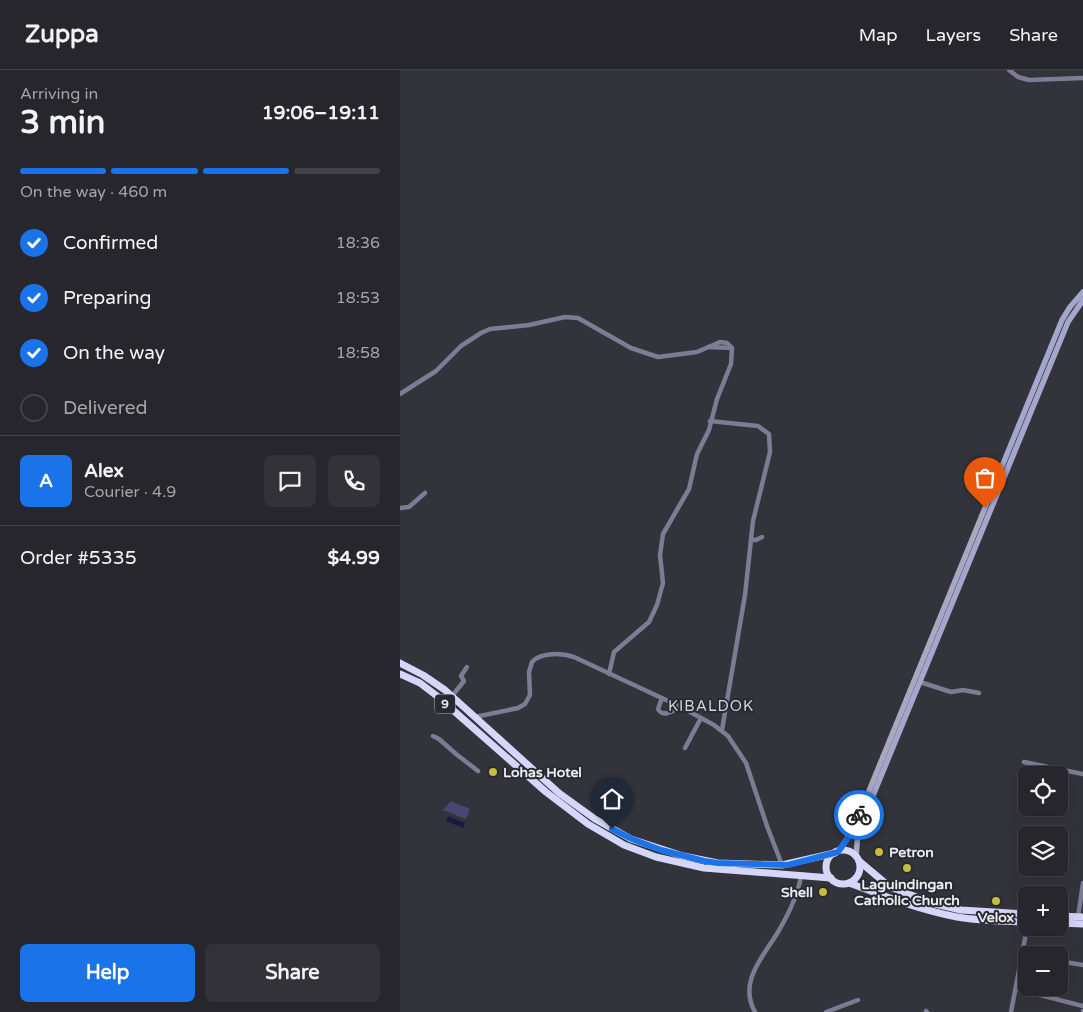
<!DOCTYPE html>
<html lang="en">
<head>
<meta charset="utf-8">
<style>
  body { margin:0; font-family:"Varela Round",sans-serif; background:#323238; color:#f1f3f6; height:100vh; display:flex; flex-direction:column; font-size:19px; white-space:nowrap }
  * { box-sizing:border-box; margin:0 }
  p { font-size:16px; color:#a4a5a9 }
  .icon { flex:none; width:28px; height:28px; fill:none; stroke:currentColor; stroke-width:2; stroke-linecap:round; stroke-linejoin:round }
  .map { position:relative; flex:1; overflow:hidden }
  .details { display:flex; flex-direction:column; background:#26262c; width:400px }
  .details>* { flex:none }
  .buttons { position:absolute; left:618px; top:696px; display:grid; gap:10px }
  .buttons a { display:grid; place-items:center; width:50px; height:50px; border-radius:8px; background:#26262c; box-shadow:0 5px 20px #0002,0 0 0 1px #424348; font-size:25px }
  .pin { position:absolute; display:grid; place-items:center; width:42px; height:42px; color:#fff; margin:-51px -21px; border-radius:50% 50% 50% 0; rotate:-45deg; box-shadow:0 0 5px #0007 }
  .pin .icon { rotate:45deg }
  .courier { position:absolute; display:grid; place-items:center; width:50px; height:50px; margin:-25px; border:4px solid #1a73e8; border-radius:50%; background:#fff; color:#222; box-shadow:0 1px 6px #0007 }
  .overview em { font-style:normal; font-weight:700 }
  .overview div { display:flex; flex-direction:column-reverse }
  .overview { display:flex; align-items:center; justify-content:space-between; height:85px; padding:0 20px }
  h1 { font-size:32px; font-weight:700; line-height:38px }
  .bar { display:grid; grid-template-columns:repeat(4,1fr); gap:8px 5px; align-content:center; height:60px; padding:0 20px }
  .bar i { height:6px; border-radius:4px; background:#424348 }
  .bar .on { background:#1a73e8 }
  .bar p { grid-column:span 4 }
  .line { display:flex; align-items:center; gap:12px; padding:0 20px; border-top:1px solid #424348 }
  .line div { flex:1 }
  .round { display:grid; place-items:center; flex:none; width:52px; height:52px; border-radius:8px; background:#323238 }
  ol { padding:0 20px; list-style:none }
  li { display:flex; align-items:center; gap:15px; height:55px }
  li p { margin-inline-start:auto }
  li .icon { padding:5px; border-radius:50%; background:#1a73e8; color:#fff; stroke-width:4 }
  li:last-child { color:#a4a5a9 }
  li i { width:28px; height:28px; border:2px solid #424348; border-radius:50% }
  .button { display:flex; gap:10px; margin-top:auto; padding:10px 20px }
  .button a { flex:1; height:58px; border-radius:8px; background:#1a73e8; color:#fff; font-size:20px; font-weight:700; line-height:58px; text-align:center }
  .button a+a { background:#323238; color:#f1f3f6 }
  header { display:flex; align-items:center; gap:30px; box-sizing:border-box; height:70px; padding:0 25px; background:#26262c; border-bottom:1px solid #424348 }
  header strong { font-size:24px }
  nav { display:flex; gap:28px; margin-inline-start:auto; font-size:18px }
  main { display:flex; flex:1; min-height:0 }
  .map>svg:first-child { display:block }
  .green { fill:#484673 }
  .water { fill:#1d1843 }
  .lines { fill:none; stroke-linecap:round; stroke-linejoin:round }
  .minor { stroke:#7c7d94; stroke-width:4.5 }
  .secondary { stroke:#a5a6cb; stroke-width:5.5 }
  .trunk { stroke:#d5d6f9; stroke-width:7 }
  .done { stroke:#ababb1; stroke-width:5; stroke-dasharray:0 9 }
  .route { stroke:#1a73e8; stroke-width:6 }
  .poi-dot { fill:#c7bb3c; stroke:#292931; stroke-width:2 }
  .labels { text-anchor:middle; stroke-width:4; stroke-linejoin:round; paint-order:stroke }
  .shield { fill:#292931; stroke:#b2b2b7; stroke-width:1 }
  .shield-label { font-size:12px; font-weight:bold; fill:#ececf1 }
  .poi-label { font-size:14px; font-weight:bold; fill:#ececf1; stroke:#292931; text-anchor:start }
  .neighbourhood-label { font-size:15px; letter-spacing:1px; fill:#d6d6e1; stroke:#292931 }
</style>
</head>
<body>
<header>
<strong>Zuppa</strong>
<nav><a>Map</a><a>Layers</a><a>Share</a></nav>
</header>
<main>
<section class="details">
<div class="overview"><div><h1>3 min</h1><p>Arriving in</p></div><em>19:06–19:11</em></div>
<div class="bar"><i class="on"></i><i class="on"></i><i class="on"></i><i></i><p>On the way · 460 m</p></div>
<ol>
<li><svg class="icon" aria-label="check" viewBox="0 0 24 24"><path d="M5 12l5 5 9-10"/></svg>Confirmed<p>18:36</p></li>
<li><svg class="icon" aria-label="check" viewBox="0 0 24 24"><path d="M5 12l5 5 9-10"/></svg>Preparing<p>18:53</p></li>
<li><svg class="icon" aria-label="check" viewBox="0 0 24 24"><path d="M5 12l5 5 9-10"/></svg>On the way<p>18:58</p></li>
<li><i></i>Delivered</li>
</ol>
<div class="line" style="height:90px"><b class="round" style="background:#1a73e8;color:#fff">A</b><div><b>Alex</b><p>Courier · 4.9</p></div><a class="round"><svg class="icon" aria-label="chat" viewBox="0 0 24 24"><path d="M4 5h16v11H9l-5 4z"/></svg></a><a class="round"><svg class="icon" aria-label="phone" viewBox="0 0 24 24"><path d="M5 4h4l2 5-3 2q2 4 5 5l2-3 5 2v4C11 20 4 13 5 4z"/></svg></a></div>
<div class="line" style="height:65px"><div>Order #5335</div><b>$4.99</b></div>
<div class="button"><a>Help</a><a>Share</a></div>
</section>
<div class="map">
<svg width="683" height="942" viewBox="0 0 683 942">
  <rect width="100%" height="100%" fill="#33333b"/>
  <polygon class="green" points="51,731 70,739 66,749 43,740"/>
  <polygon class="water" points="48,746 65,753 63,758 46,751"/>
  <g class="lines">
    <g class="minor">
      <polyline points="609,0 618,7 629,10 683,8"/>
      <polyline points="308,277 332,278"/>
      <polyline points="0,324 36,301 61,276 81,263 90,259 129,255 165,247 178,248 231,278 258,287 297,282 320,272 327,273 332,278 331,294 317,329 309,360 297,384 289,419 263,464 260,485 263,513 257,535 249,552 214,582 209,604"/>
      <polyline points="310,351 358,356 369,364 370,382 353,451 345,525 322,660"/>
      <polyline points="0,438 9,437 25,423"/>
      <polyline points="351,470 356,470 362,467"/>
      <polyline points="520,612 551,622 563,620 579,623"/>
      <polyline points="52,626 64,611 61,606 67,597"/>
      <path d="M262 628 258 639C263 648 273 641 281 637"/>
      <path d="M75 647 118 638 125 634 130 625 129 602 132 592C141 582 162 583 174 587L281 637 314 655 328 666 346 693 367 756 382 795"/>
      <polyline points="33,666 39,669 56,684 78,701"/>
      <polyline points="285,678 301,648"/>
      <polyline points="624,692 683,704"/>
      <polyline points="678,847 683,813"/>
      <polyline points="659,891 683,895"/>
      <polyline points="616,919 683,936"/>
      <polyline points="526,941 527,942"/>
      <path d="M355 942C338 912 363 887 378 862 388 845 398 826 401 806"/>
      <polyline points="426,942 458,930"/>
      <polyline points="611,942 627,858"/>
      <polyline points="683,942 683,941"/>
    </g>
    <g class="secondary">
      <polyline points="438,782 453,760 662,250 670,237 683,222"/>
      <polyline points="456,787 458,762 668,252 683,230"/>
    </g>
    <g class="trunk">
      <polyline points="0,593 23,605 45,620 159,723 195,749 231,769 283,786 318,793 382,795 435,783"/>
      <polyline points="0,604 20,613 37,626 146,722 188,754 224,775 256,787 304,798 431,808"/>
      <circle cx="443" cy="797" r="17"/>
      <polyline points="459,791 490,817 535,834 561,840 626,844"/>
      <path d="M449 813C484 826 520 840 557 847 580 851 603 851 626 852"/>
      <polyline points="659,846 683,847"/>
      <polyline points="659,853 683,854"/>
    </g>
  </g>
  <g class="lines">
    <polyline class="done" points="459,745 585,438"/>
    <polyline class="route" points="212,759 232,769 261,780 304,791 318,793 388,795 438,782 451,764 459,745"/>
  </g>
  <g class="poi-dot">
    <circle cx="93" cy="702" r="5"/>
    <circle cx="479" cy="782" r="5"/>
    <circle cx="507" cy="798" r="5"/>
    <circle cx="423" cy="822" r="5"/>
    <circle cx="596" cy="831" r="5"/>
  </g>
  <g class="labels">
    <rect class="shield" x="35" y="624.5" width="20" height="19" rx="4"/>
    <g class="shield-label">
      <text x="45" y="638">9</text>
    </g>
    <g class="poi-label">
      <text x="103" y="707">Lohas Hotel</text>
      <text x="489" y="787">Petron</text>
      <text x="507" y="819" text-anchor="middle">Laguindingan<tspan x="507" dy="16">Catholic Church</tspan></text>
      <text x="413" y="827" text-anchor="end">Shell</text>
      <text x="596" y="852" text-anchor="middle">Velox</text>
    </g>
    <g class="neighbourhood-label">
      <text x="311" y="641">KIBALDOK</text>
    </g>
  </g>
</svg>
<div class="buttons">
<a><svg class="icon" aria-label="locate" viewBox="0 0 24 24"><circle cx="12" cy="12" r="6"/><path d="M12 2v4M12 18v4M2 12h4M18 12h4"/></svg></a>
<a><svg class="icon" aria-label="layers" viewBox="0 0 24 24"><path d="M12 4l9 5-9 5-9-5zM3 14l9 5 9-5"/></svg></a>
<a>+</a>
<a>−</a>
</div>
<div class="pin" style="left:585px;top:438px;background:#ea580c"><svg class="icon" aria-label="bag" viewBox="0 0 24 24"><path d="M5 8h14l-1 12H6zM9 8a3 3 0 0 1 6 0"/></svg></div>
<div class="pin" style="left:212px;top:759px;background:#1f2937"><svg class="icon" aria-label="home" viewBox="0 0 24 24"><path d="M3 11l9-7 9 7M6 9v11h12V9"/></svg></div>
<div class="courier" style="left:459px;top:745px"><svg class="icon" aria-label="bike" viewBox="0 0 24 24"><circle cx="6" cy="16" r="4"/><circle cx="18" cy="16" r="4"/><path d="M6 16l4-8h5l3 8M10 8l3 8H6M13 5h3"/></svg></div>
</div>
</main>
</body>
</html>
